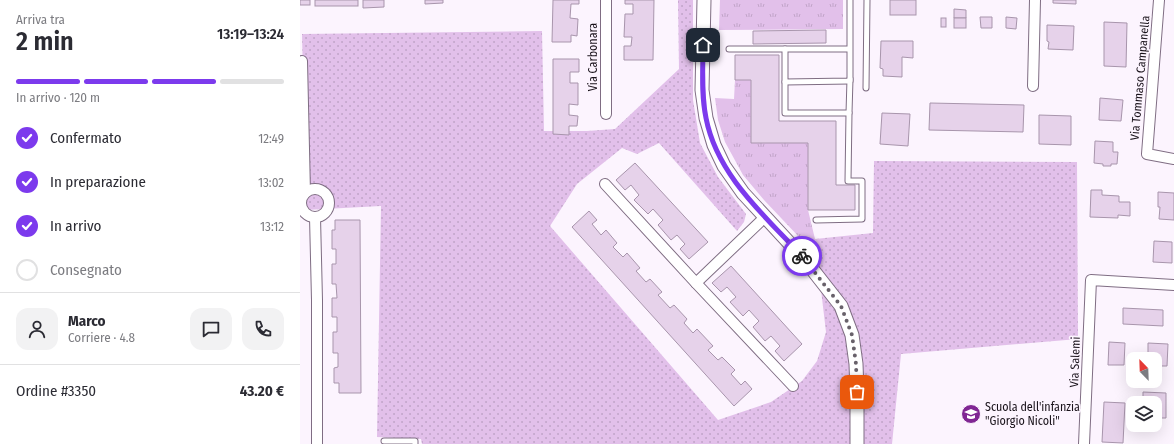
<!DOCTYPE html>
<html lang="it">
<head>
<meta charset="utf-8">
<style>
  body { margin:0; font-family:"Fira Sans Condensed",sans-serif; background:#f2f2f3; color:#2b2b33; height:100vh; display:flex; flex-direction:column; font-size:15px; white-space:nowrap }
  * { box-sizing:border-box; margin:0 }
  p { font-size:13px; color:#7c7c81 }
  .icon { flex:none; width:22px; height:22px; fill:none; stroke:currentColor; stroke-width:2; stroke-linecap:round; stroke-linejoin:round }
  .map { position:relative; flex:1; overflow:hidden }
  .panel { display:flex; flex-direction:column; background:#fff; width:300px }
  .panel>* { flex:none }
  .needle { width:26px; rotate:337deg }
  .buttons { position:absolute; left:826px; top:352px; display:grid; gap:8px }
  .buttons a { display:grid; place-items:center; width:36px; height:36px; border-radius:8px; background:#fff; box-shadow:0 4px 16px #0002; font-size:20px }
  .pin { position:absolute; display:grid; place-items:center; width:34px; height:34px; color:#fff; margin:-17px; border-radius:8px; box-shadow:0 2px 6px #0006 }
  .courier { position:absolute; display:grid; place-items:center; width:40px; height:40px; margin:-20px; border:3px solid #7c3aed; border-radius:50%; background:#fff; color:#222; box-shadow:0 1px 5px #0007 }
  .head em { font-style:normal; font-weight:600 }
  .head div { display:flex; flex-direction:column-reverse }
  .head { display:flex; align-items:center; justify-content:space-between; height:68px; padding:0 16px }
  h1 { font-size:26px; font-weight:600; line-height:30px }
  .bar { display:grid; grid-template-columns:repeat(4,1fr); gap:6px 4px; align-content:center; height:48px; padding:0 16px }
  .bar i { height:5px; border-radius:3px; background:#e1e1e2 }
  .bar .on { background:#7c3aed }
  .bar p { grid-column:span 4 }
  .line { display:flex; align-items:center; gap:10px; padding:0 16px; border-top:1px solid #e1e1e2 }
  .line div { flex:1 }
  .round { display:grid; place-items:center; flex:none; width:42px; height:42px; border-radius:12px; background:#f2f2f3 }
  ol { padding:0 16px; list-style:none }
  li { display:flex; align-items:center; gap:12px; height:44px }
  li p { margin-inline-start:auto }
  li .icon { padding:4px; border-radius:50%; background:#7c3aed; color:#fff; stroke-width:4 }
  li:last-child { color:#7c7c81 }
  li i { width:22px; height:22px; border:2px solid #e1e1e2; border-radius:50% }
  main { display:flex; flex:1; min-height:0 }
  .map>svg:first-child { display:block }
  .grass { fill:url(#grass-tufts) }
  .park { fill:url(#park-dots) }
  .building { fill:#e6d2ea; stroke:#a895ac }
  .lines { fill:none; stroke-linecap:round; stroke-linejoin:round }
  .service-casing { stroke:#7f6d83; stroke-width:7 }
  .minor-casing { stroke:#7f6d83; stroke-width:12 }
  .tertiary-casing { stroke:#7f6d83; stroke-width:15 }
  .service { stroke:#fff; stroke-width:5 }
  .minor { stroke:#fff; stroke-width:10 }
  .tertiary { stroke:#fff; stroke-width:13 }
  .done { stroke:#68616a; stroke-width:4; stroke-dasharray:0 7.2 }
  .route { stroke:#7c3aed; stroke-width:5 }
  .labels { text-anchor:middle; stroke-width:3.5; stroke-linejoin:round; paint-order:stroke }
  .street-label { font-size:12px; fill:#19121a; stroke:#fcf4fe }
  .poi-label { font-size:12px; fill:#19121a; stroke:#fcf4fe; text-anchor:start }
</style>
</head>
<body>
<main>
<section class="panel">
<div class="head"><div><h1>2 min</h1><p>Arriva tra</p></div><em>13:19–13:24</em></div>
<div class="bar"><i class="on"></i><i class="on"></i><i class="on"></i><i></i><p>In arrivo · 120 m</p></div>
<ol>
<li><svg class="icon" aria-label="check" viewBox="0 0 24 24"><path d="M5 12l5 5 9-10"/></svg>Confermato<p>12:49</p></li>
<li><svg class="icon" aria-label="check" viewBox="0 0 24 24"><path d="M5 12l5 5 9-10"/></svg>In preparazione<p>13:02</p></li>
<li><svg class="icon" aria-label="check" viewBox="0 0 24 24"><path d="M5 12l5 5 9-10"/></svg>In arrivo<p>13:12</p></li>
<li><i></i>Consegnato</li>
</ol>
<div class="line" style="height:72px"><a class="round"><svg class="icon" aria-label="person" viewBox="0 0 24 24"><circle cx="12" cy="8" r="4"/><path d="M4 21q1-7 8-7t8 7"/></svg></a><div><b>Marco</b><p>Corriere · 4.8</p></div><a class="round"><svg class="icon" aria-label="chat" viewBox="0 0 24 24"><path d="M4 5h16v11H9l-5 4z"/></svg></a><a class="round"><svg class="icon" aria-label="phone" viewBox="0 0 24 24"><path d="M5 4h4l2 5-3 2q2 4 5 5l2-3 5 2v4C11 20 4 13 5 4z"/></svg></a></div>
<div class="line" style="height:52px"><div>Ordine #3350</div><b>43.20 €</b></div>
</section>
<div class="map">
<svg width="874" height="444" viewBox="0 0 874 444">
  <defs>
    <pattern id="grass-tufts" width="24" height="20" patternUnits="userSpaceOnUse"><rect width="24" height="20" fill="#e2c0ea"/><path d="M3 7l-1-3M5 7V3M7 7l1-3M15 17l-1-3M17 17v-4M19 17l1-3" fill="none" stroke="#c1a4c8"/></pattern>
    <pattern id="park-dots" width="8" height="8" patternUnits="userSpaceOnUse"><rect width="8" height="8" fill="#e2c0ea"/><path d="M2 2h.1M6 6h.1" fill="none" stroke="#c1a4c8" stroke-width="1.8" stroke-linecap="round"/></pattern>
  </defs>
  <rect width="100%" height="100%" fill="#fcf4fe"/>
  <g class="grass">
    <polygon points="420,0 543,0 543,29 419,30"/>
    <polygon points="435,80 451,80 451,143 508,143 508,210 515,239 517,256 464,200 443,175 425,142 418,120 415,98 434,99"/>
  </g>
  <polygon class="park" points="378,0 393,0 393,100 400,143 418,177 446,214 444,222 437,231 359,143 337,154 322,148 277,184 250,226 418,420 471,402 502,381 517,361 526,332 515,239 573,233 574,161 777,162 778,339 601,354 592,444 122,444 121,439 77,437 81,206 6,210 2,34 242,31 244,131 287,131 315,129 379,69"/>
  <g class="building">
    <rect x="0" y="0" width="10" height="5"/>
    <rect x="15" y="0" width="43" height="6"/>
    <polygon points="63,0 84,0 84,7 63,8"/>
    <polygon points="125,0 143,0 143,3 125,4"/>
    <polygon points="253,0 279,0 279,4 271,4 270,18 278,19 277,36 271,35 271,42 252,42"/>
    <polygon points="325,0 354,0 353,60 324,60 324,46 331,46 332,37 324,37 325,14 333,14 333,4 325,4"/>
    <rect x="590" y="0" width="26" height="15"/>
    <polygon points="753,0 776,0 776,4 753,3"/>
    <polygon points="654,9 666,10 666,18 654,18"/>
    <polygon points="680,17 692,17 692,28 681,28"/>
    <polygon points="706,17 717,18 716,29 706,28"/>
    <rect x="641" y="18" width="5" height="9"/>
    <rect x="654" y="18" width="12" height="10"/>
    <polygon points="804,22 827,23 826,67 804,66"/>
    <polygon points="747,25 774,26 773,50 748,49 749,42 747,41"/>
    <polygon points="526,30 526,43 453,44 453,31"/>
    <polygon points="581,41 613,41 613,58 602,57 602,77 583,76 583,69 580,68"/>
    <polygon points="435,55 479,55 479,121 536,121 536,185 555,185 555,210 508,210 508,143 451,143 451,80 435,80"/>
    <polygon points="253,59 279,59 279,72 270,72 270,83 278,83 278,105 269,104 269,115 278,116 277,126 269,126 269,135 253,134"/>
    <polygon points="800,98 823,100 821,121 799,120"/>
    <polygon points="630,103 724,105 723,132 629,130"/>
    <polygon points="582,113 610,114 608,146 580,144"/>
    <polygon points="739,115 771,116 771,145 739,144"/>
    <polygon points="795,141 813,142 813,152 818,152 817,164 811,164 811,166 803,166 803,164 794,163"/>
    <polygon points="335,163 408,242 389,259 380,249 385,244 377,235 371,240 358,225 363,220 353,209 348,214 334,200 339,195 331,185 325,190 316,180"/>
    <polygon points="791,190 802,190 802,195 819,196 819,202 830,202 830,216 818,215 818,218 790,217"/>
    <polygon points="858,192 874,193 874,220 859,219 860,207 858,207"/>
    <polygon points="289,211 297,220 292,224 301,235 306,230 317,243 313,247 323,257 327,253 340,268 336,271 346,282 350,279 362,292 358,295 370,308 374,305 387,319 384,323 393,333 397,329 413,346 408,350 418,360 422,357 435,370 431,374 441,385 445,381 452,389 434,406 272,227"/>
    <polygon points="35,220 60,220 61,393 39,393 39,383 34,383 34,368 38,367 38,353 33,353 33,332 37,332 37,317 32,317 32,298 37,298 36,284 32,284 32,264 36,264 36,249 32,249 32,230 35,230"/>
    <polygon points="854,241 872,242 872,263 853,262"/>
    <polygon points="431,266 502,344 484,361 475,351 480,346 471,336 465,341 453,327 459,321 449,310 443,316 430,302 436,297 427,287 421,292 412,283"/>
    <polygon points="823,308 863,310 863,326 823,324"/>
    <polygon points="809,342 825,343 824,365 808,365"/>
    <polygon points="848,343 868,344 867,366 855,366 855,359 848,359"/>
    <polygon points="843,392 866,393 866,418 855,418 855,403 843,403"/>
    <polygon points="804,402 825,403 823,443 802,442"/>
  </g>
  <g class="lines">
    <g class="service-casing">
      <g id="service">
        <polyline points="550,0 550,81 485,82 485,49 550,49"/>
        <polyline points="429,49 485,49"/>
        <polyline points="485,82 485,113 549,113 550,79"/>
        <polyline points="566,88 567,0"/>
        <polyline points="516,220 562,219 562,181 548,181 549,113"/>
        <polyline points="84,441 115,441 115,444"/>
      </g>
    </g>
    <g class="minor-casing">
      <g id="minor">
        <polyline points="859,0 847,154 874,159"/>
        <polyline points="2,61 5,193"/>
        <polyline points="733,86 735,0"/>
        <polyline points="306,114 306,0"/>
        <polyline points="305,184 396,283 493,386"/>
        <circle cx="15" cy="203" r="14"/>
        <polyline points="15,217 17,300 17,444"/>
        <polyline points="396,283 465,217"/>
        <polyline points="784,444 791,280 874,285"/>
      </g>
    </g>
    <g class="tertiary-casing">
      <polyline id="tertiary" points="404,0 402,90 406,118 414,145 424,166 443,193 505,260 541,306 552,335 556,364 557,392 557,444"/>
    </g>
    <use href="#service" class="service"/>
    <use href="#minor" class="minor"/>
    <use href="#tertiary" class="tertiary"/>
  </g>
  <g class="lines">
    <polyline class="done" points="502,256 541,306 552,335 556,364 557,392"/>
    <path class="route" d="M403 45C403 69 401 94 406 118 417 175 464 215 502 256"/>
  </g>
  <defs>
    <g id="school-disc" transform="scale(1)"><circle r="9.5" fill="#802693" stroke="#fcf4fe"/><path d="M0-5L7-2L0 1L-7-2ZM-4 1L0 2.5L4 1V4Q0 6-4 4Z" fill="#fff"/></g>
  </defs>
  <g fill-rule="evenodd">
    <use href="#school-disc" x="671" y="414"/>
  </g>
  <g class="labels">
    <g class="street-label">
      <text transform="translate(293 57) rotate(-90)" y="4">Via Carbonara</text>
      <text transform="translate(840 78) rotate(-85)" y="4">Via Tommaso Campanella</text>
      <text transform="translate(775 362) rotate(-88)" y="4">Via Salemi</text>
    </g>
    <g class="poi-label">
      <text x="685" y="411">Scuola dell'infanzia<tspan x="685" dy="14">"Giorgio Nicoli"</tspan></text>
    </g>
  </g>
</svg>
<div class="buttons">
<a><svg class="needle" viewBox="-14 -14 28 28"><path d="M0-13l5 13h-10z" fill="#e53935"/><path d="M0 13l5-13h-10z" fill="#7c7c81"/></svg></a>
<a><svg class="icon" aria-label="layers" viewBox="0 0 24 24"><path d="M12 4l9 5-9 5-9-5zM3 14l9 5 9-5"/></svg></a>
</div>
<div class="pin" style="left:557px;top:392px;background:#ea580c"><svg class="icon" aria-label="bag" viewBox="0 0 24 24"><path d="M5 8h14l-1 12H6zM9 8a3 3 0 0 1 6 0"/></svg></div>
<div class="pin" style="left:403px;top:45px;background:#1f2937"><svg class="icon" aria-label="home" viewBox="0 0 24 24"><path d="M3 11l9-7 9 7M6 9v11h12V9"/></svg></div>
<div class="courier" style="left:502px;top:256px"><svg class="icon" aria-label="bike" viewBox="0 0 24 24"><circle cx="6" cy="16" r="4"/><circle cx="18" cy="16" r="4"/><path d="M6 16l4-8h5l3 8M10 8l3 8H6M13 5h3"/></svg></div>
</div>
</main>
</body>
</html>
